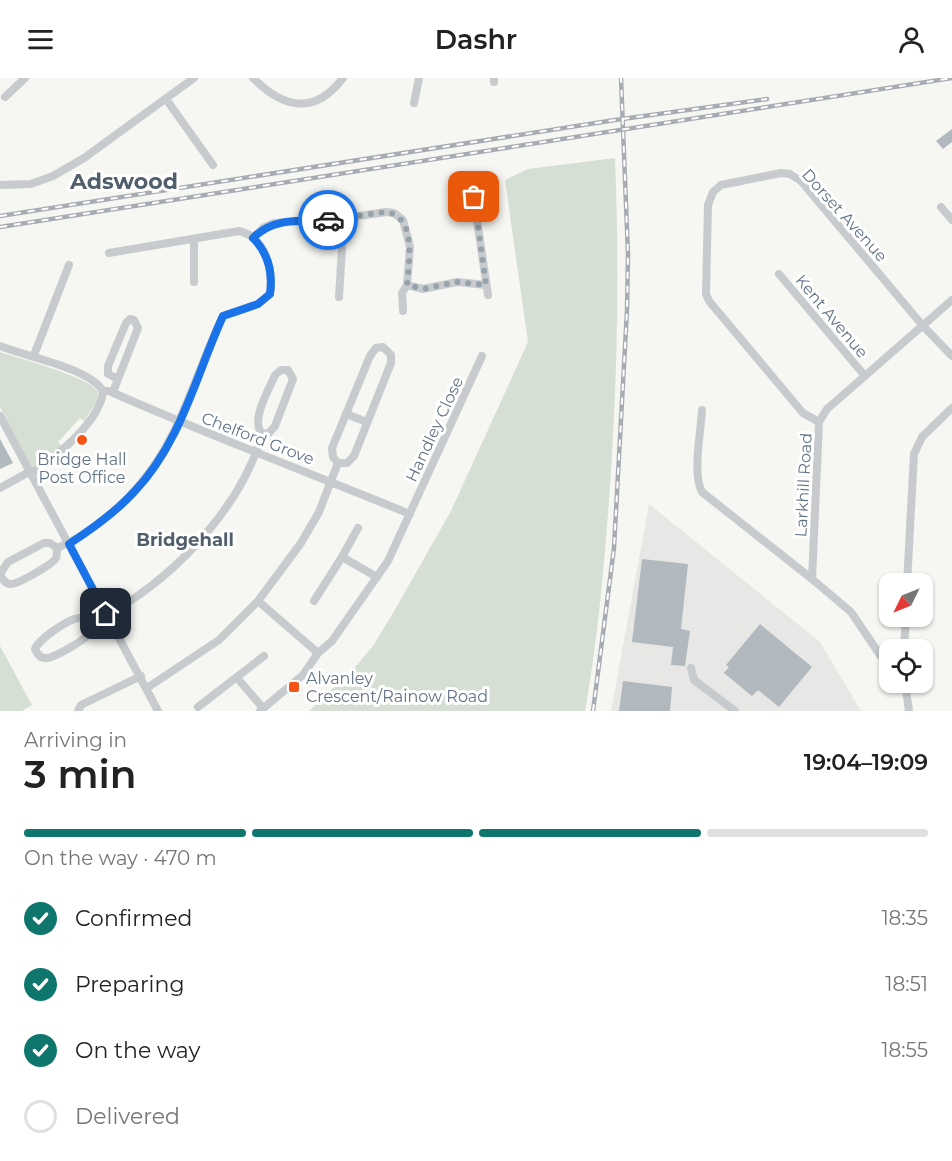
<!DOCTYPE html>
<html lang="en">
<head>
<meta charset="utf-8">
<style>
  body { margin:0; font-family:Montserrat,sans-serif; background:#f2f2f2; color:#222; height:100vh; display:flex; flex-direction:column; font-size:22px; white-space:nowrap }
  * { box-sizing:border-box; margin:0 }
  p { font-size:20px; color:#767676 }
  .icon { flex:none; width:33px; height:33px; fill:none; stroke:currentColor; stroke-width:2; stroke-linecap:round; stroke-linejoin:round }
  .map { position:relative; height:633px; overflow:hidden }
  .panel { display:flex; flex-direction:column; background:#fff; flex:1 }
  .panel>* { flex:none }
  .needle { width:39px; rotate:227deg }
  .fabs { position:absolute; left:879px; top:495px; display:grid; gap:12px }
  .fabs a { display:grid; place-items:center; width:54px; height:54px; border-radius:12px; background:#fff; box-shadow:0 2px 4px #0004; font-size:30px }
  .pin { position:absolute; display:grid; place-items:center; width:51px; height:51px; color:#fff; margin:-26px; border-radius:12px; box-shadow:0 3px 9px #0006 }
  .courier { position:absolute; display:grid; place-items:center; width:60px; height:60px; margin:-30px; border:4px solid #1a73e8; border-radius:50%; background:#fff; color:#222; box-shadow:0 2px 8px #0007 }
  .overview em { font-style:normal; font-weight:600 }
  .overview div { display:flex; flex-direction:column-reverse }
  .overview { display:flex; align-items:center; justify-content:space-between; height:102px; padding:0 24px }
  h1 { font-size:39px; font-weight:600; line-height:45px }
  .bar { display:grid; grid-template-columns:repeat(4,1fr); gap:9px 6px; align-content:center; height:72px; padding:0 24px }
  .bar i { height:8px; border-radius:4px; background:#e0e0e0 }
  .bar .active { background:#0f766e }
  .bar p { grid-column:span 4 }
  ol { padding:0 24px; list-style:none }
  li { display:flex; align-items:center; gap:18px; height:66px }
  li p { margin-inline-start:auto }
  li .icon { padding:6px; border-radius:50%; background:#0f766e; color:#fff; stroke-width:4 }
  li:last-child { color:#767676 }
  li i { width:33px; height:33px; border:3px solid #e0e0e0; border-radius:50% }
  header { display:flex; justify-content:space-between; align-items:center; height:78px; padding:0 24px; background:#fff; font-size:27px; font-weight:600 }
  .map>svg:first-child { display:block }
  .built { fill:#e7e8e6 }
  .green { fill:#d6dfd3 }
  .building { fill:#b1b8be }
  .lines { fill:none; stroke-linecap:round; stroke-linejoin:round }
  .street { stroke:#c8cbce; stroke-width:8 }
  .rail-casing { stroke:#a7acb3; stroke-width:4.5 }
  .rail { stroke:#fff; stroke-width:2; stroke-dasharray:7; stroke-linecap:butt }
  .done { stroke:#96a2ac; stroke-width:6; stroke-dasharray:0 10.8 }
  .route { stroke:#1a73e8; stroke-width:8 }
  .poi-dot { fill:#f55514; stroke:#fff; stroke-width:2 }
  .labels { text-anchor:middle; stroke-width:6; stroke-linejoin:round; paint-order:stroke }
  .street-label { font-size:16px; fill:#627487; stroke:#fff }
  .poi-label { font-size:16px; fill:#627487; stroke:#fff }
  .neighbourhood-label { font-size:18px; font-weight:bold; fill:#515e6b; stroke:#fff }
  .district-label { font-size:22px; font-weight:bold; fill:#515e6b; stroke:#fff }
</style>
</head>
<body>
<header><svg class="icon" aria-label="menu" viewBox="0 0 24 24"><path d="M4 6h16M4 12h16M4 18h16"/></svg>Dashr<svg class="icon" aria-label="person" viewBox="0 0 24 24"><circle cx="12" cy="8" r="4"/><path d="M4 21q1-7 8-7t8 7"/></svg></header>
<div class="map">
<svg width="952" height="633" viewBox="0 0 952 633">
  <rect width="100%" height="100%" fill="#f6f6f2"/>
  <polygon class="built" points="649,426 820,564 861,633 611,633"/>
  <g class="green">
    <path d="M615 80C620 203 617 325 607 448 602 510 596 572 585 633H309L356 588 373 568 393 535 451 433 528 264 505 102 528 91Z"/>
    <path d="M0 274C20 281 90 299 98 314L97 323 84 343 80 340 58 364 62 368 35 390H31L0 329Z"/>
    <polygon points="0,568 32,627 22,633 0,633"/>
  </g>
  <g class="building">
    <polygon points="952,51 952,64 943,71 936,63"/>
    <polygon points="0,361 13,385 0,391"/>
    <polygon points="642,481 688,486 681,551 690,553 685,588 671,587 673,569 632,564"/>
    <polygon points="760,546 812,589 779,629 758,612 752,618 724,595 729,589 726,587"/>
    <polygon points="623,603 672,609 670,633 619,633"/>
  </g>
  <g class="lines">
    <g class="street">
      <path d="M253 0C283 30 314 38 343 0"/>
      <polyline points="494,0 494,4"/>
      <polyline points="5,19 25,0"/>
      <polyline points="166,21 213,87"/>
      <polyline points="414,25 419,0"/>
      <polyline points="0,107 31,106 53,98 84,80 194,0"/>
      <polyline points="473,115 488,217"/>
      <polyline points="941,129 952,142"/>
      <polyline points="338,141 342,170 339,219"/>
      <polyline points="253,160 263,150 274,145 338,141 386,134 394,135 403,142 410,169 407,207 423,211 457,204 486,207"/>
      <polyline points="194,161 194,204"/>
      <polyline points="779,196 865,298"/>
      <polyline points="403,233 402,215 407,207"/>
      <path d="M0 268C26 279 88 289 103 313"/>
      <polygon points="383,269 391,277 391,285 354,378 347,385 338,385 333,379 332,370 370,278 376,270"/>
      <polyline points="34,277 69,187"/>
      <path d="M103 313H109C208 357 310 395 410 436"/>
      <polyline points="113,314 118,301 108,296 108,288 126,245 130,241 134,242 138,250 118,301"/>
      <path d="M702 332C701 354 692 396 702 414L812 501"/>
      <polyline points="346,336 367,344"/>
      <polyline points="0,338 158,633"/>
      <polyline points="819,344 803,335 709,223 706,216 708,127 713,114 721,107 781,95 790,96 801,103 923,248 952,278"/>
      <path d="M0 410 29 394 35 393C57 378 101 342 103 313"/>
      <path d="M57 470C57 472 57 478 56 480 53 486 17 507 10 506 4 505 2 500 0 496L8 484 44 465H50L57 470C75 463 89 453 104 441 177 384 186 315 223 238L258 226 270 216C273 192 266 159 239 153L109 175"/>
      <polyline points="342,479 377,499"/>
      <polyline points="907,506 914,376 922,359 952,330"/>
      <polyline points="258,523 318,575"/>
      <polyline points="314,523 342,479 358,450"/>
      <path d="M92 542C92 546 92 549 91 553 89 560 53 581 45 580 39 580 37 575 35 571 39 561 68 541 79 540 84 539 88 543 93 542 105 539 120 530 130 523 186 486 244 422 262 356 250 342 269 312 275 297L281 292H288L293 301 275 348 269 355 262 356"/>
      <polyline points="904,572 906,538"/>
      <polyline points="890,586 880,577 851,534 812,501 819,344 827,331 952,222"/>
      <polyline points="691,590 694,602 735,633"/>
      <polyline points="238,601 263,630"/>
      <polyline points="905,604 909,633"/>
      <polyline points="147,610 219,562 258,523 301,465 319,434 338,385"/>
      <polyline points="198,629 264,578"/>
      <polyline points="78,633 81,627 141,598"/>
      <polyline points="260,633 303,597 318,575 332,563 388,483 482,278"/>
    </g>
    <g class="rail-casing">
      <g id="rail">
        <polyline points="0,138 615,42 767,21"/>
        <polyline points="0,149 952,0"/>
        <polyline points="593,633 614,470 627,232 628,177 621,0"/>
      </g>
    </g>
    <use href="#rail" class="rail"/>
  </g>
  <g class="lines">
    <path class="done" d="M328 142 386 134C417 138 409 185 407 207L423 211 457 204 486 207 474 119"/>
    <path class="route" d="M106 536 69 466C92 451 115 435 134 414 181 365 196 297 223 238L258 226 270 216C273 195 268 175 253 160 274 139 301 143 328 142"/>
  </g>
  <g class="poi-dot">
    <circle cx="82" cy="362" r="6"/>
    <rect x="288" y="603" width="12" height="12" rx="3"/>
  </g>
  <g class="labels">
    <g class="street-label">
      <text transform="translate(845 137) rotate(48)" y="6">Dorset Avenue</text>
      <text transform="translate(832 238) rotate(50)" y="6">Kent Avenue</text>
      <text transform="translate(434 351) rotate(-65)" y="6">Handley Close</text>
      <text transform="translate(258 360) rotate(21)" y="6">Chelford Grove</text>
      <text transform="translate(803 407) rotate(-87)" y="6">Larkhill Road</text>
    </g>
    <g class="poi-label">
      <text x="82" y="387">Bridge Hall<tspan x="82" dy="18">Post Office</tspan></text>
      <text x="306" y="606" text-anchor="start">Alvanley<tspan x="306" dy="18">Crescent/Rainow Road</tspan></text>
    </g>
    <g class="neighbourhood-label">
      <text x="185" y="468">Bridgehall</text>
    </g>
    <g class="district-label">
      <text x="124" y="111">Adswood</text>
    </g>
  </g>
</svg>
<div class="fabs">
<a><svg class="needle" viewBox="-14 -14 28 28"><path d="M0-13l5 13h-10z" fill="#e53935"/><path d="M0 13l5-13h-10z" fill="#767676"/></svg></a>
<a><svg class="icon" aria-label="locate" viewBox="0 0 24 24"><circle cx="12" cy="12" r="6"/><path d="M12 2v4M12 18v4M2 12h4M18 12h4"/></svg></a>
</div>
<div class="pin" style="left:474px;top:119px;background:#ea580c"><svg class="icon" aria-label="bag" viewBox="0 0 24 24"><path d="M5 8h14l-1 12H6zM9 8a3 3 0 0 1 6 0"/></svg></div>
<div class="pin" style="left:106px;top:536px;background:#1f2937"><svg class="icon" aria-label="home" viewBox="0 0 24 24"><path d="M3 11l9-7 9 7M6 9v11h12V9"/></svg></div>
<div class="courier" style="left:328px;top:142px"><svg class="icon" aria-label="car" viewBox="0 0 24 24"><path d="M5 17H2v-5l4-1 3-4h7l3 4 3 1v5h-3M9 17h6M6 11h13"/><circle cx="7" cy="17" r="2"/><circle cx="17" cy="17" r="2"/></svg></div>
</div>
<section class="panel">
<div class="overview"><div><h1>3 min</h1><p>Arriving in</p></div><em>19:04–19:09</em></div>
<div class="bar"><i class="active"></i><i class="active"></i><i class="active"></i><i></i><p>On the way · 470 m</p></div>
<ol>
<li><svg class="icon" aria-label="check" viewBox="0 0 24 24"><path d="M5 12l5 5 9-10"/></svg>Confirmed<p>18:35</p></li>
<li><svg class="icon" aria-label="check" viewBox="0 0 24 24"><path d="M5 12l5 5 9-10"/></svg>Preparing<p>18:51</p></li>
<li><svg class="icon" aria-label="check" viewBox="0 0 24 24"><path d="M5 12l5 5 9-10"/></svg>On the way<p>18:55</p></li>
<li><i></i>Delivered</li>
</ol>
</section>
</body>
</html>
